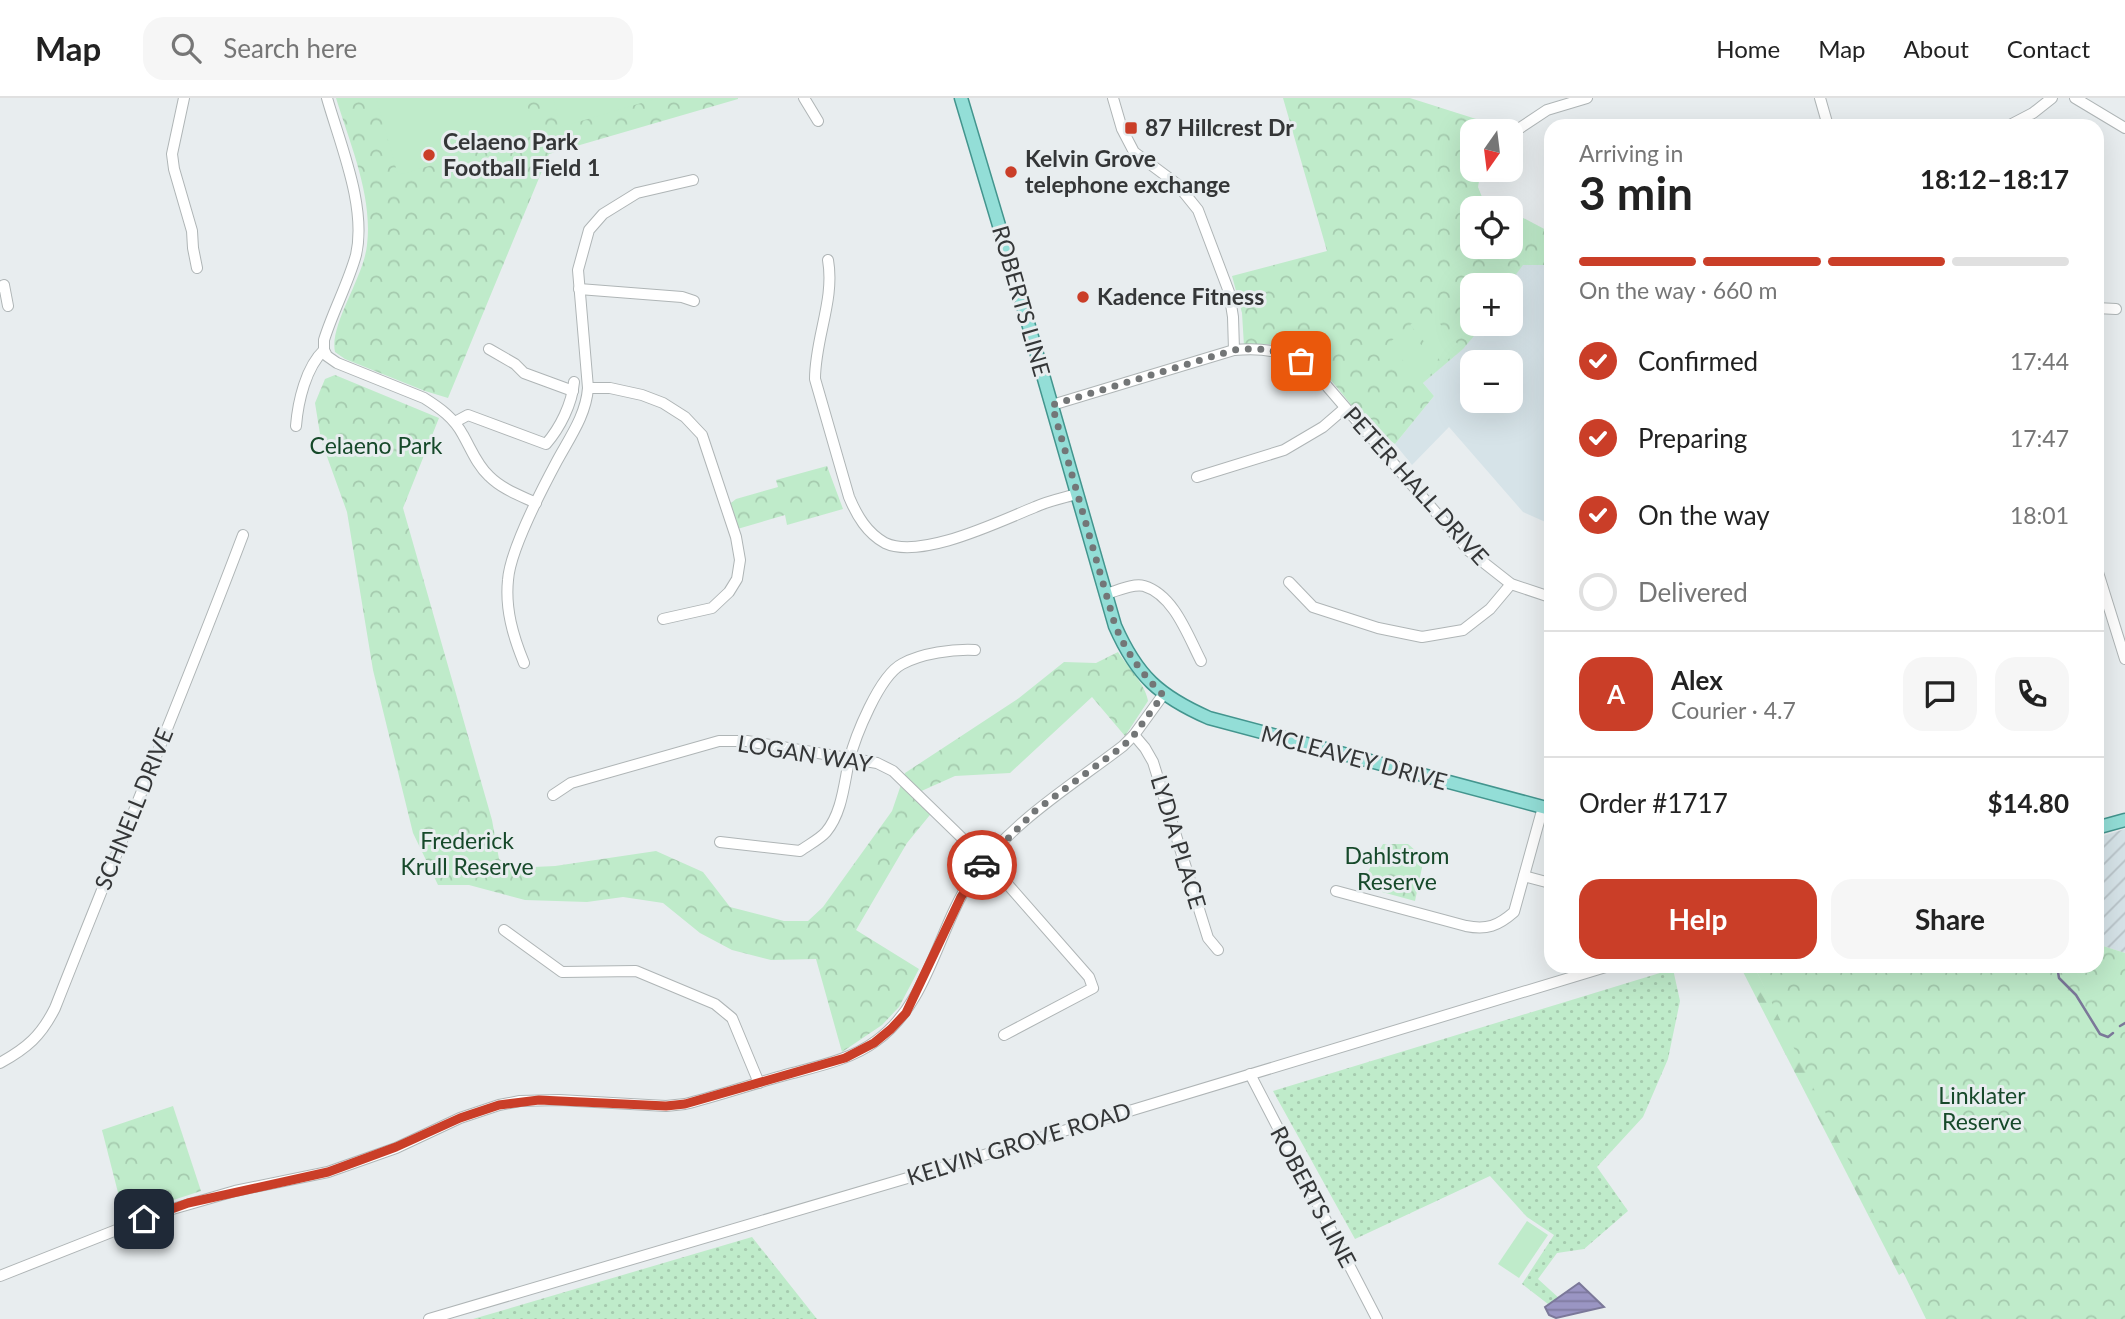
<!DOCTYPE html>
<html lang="en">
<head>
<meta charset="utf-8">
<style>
  body { margin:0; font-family:Lato,sans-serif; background:#f6f6f6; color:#222; height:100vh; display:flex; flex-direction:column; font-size:26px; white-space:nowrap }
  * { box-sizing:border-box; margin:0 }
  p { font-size:23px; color:#767676 }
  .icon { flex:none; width:38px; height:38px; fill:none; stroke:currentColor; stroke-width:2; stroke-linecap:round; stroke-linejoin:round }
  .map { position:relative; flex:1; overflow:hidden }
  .details { position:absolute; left:1544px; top:21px; width:560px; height:854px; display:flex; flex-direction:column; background:#fff; border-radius:21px; box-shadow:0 7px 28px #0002 }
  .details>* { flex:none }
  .needle { width:46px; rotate:194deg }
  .controls { position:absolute; left:1460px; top:21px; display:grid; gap:14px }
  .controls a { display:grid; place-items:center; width:63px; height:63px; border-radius:14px; background:#fff; box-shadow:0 7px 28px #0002; font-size:35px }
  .pin { position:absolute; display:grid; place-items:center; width:60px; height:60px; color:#fff; margin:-30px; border-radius:14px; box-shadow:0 4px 10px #0006 }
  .courier { position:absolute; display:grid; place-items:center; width:70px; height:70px; margin:-35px; border:5px solid #ca3e28; border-radius:50%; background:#fff; color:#222; box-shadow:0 2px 9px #0007 }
  .overview em { font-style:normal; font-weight:700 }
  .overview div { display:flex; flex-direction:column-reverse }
  .overview { display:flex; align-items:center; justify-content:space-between; height:119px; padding:0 35px }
  h1 { font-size:46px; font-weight:700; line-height:52px }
  .bar { display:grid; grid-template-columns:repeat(4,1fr); gap:10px 7px; align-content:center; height:84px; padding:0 35px }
  .bar i { height:9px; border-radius:5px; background:#e0e0e0 }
  .bar .active { background:#ca3e28 }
  .bar p { grid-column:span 4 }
  .line { display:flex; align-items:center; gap:18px; padding:0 35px; border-top:2px solid #e0e0e0 }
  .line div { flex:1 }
  .round { display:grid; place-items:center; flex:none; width:74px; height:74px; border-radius:21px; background:#f6f6f6 }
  ol { padding:0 35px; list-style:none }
  li { display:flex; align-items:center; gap:21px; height:77px }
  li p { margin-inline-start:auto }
  li .icon { padding:7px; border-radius:50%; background:#ca3e28; color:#fff; stroke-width:4 }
  li:last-child { color:#767676 }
  li i { width:38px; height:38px; border:4px solid #e0e0e0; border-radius:50% }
  .cta { display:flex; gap:14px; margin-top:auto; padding:14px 35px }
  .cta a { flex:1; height:80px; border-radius:21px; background:#ca3e28; color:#fff; font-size:28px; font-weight:700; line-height:80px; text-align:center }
  .cta a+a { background:#f6f6f6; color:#222 }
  header { display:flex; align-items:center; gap:42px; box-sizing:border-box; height:98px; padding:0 35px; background:#fff; border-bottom:2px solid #e0e0e0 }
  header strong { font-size:33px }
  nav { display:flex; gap:38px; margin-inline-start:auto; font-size:24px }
  .search { width:490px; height:63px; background:#f6f6f6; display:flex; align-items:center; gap:18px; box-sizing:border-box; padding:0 24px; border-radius:21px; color:#767676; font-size:26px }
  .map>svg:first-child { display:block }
  .built { fill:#d6e3e8; fill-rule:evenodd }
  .industrial { fill:url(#industrial-furrows) }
  .grass { fill:url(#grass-dots) }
  .forest { fill:url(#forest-firs) }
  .park { fill:url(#park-crowns) }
  .pitch { fill:#bfebca }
  .water { fill:url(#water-rules); stroke:#7b7899; stroke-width:2 }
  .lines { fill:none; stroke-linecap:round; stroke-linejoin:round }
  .stream { stroke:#7b7899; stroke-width:2.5 }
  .minor-casing { stroke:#afb5b6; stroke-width:12 }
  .major-casing { stroke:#43958e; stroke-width:15 }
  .minor { stroke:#fff; stroke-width:10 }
  .major { stroke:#93ded7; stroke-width:12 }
  .done { stroke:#737677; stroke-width:7; stroke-dasharray:0 12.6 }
  .route { stroke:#ca3e28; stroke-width:9 }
  .poi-dot { fill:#ca3e28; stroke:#e8edef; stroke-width:2.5 }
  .labels { text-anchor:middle; stroke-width:6; stroke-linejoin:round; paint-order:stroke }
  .poi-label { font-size:23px; font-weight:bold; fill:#343637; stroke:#e8edef; text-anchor:start }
  .street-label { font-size:23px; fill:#343637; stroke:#e8edef }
  .park-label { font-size:23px; fill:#16492a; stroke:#e8edef }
</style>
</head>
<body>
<header>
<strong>Map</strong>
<div class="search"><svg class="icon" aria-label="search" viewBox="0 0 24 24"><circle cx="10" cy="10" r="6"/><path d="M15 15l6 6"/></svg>Search here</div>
<nav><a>Home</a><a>Map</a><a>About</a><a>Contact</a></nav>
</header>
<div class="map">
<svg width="2125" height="1221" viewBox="0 0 2125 1221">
  <defs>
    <pattern id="industrial-furrows" width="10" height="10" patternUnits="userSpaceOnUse" patternTransform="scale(1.75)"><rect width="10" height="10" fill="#d6e3e8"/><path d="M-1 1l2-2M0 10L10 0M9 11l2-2" fill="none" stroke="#b8c3c8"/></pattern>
    <pattern id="grass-dots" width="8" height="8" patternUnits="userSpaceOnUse" patternTransform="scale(1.75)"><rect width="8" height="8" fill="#bfebca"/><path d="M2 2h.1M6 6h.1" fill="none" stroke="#a5caae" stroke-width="1.8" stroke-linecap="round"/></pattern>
    <pattern id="forest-firs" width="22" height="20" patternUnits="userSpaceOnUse" patternTransform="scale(1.75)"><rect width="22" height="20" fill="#bfebca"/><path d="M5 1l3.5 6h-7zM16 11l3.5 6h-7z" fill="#a5caae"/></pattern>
    <pattern id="park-crowns" width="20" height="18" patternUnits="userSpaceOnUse" patternTransform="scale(1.75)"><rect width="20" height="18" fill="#bfebca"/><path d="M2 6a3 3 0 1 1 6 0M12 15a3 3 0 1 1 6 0" fill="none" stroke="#a5caae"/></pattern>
    <pattern id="water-rules" width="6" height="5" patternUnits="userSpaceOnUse" patternTransform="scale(1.75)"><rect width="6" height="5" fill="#9a95c3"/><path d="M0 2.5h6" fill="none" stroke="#7e7a9f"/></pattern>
  </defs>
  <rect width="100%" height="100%" fill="#e8edef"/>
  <path class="built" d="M1523 166 1550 167V426L1523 414 1449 329 1412 367 1395 346 1434 298 1423 285 1463 250 1484 226H1510V187H1508ZM1472 264H1510V303H1472Z"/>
  <polygon class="industrial" points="2125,731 2125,855 2097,846 2096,740"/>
  <g class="grass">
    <polygon points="1673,871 1680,903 1668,961 1643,1019 1597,1069 1628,1113 1584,1151 1557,1155 1538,1181 1560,1201 1548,1206 1522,1186 1554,1137 1527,1119 1490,1078 1355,1141 1273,993"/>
    <polygon points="752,1139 817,1221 473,1221"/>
  </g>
  <polygon class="forest" points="1740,868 1754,868 1908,1171 1899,1177"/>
  <g class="park">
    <path d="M336 0H738V1L549 56 448 300 425 293 345 261 335 254C329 227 364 179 367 147 373 98 350 46 336 0Z"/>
    <path d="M1283 0H1410L1495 27 1519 24V35L1510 36V33H1472V72H1481L1478 89 1484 104 1505 110H1472V149H1510V113L1550 134V167H1523L1508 187H1472V226H1484L1463 251 1423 285 1434 298 1395 346C1386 340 1377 333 1369 326 1328 286 1313 236 1244 248L1242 215 1232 178 1327 153Z"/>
    <path d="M335 277 439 320 403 410 492 722 499 761 513 770 555 768 656 753 703 774 730 809 784 823H808L823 809 892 713 905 675 1019 600 1064 564 1096 565 1118 554C1127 568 1146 587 1148 603L1125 638 1092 599 1010 675 955 678 917 695 934 712 907 745 856 832 919 871 899 909 882 927 842 954 816 861 771 862 732 852 700 835 663 805 623 799 587 804 525 802 469 787H438L413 735 373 572 347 414 321 342 315 305 325 281Z"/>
    <polygon points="827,368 843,411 787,427 785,417 734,432 726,409 736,401 778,389 776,382"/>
    <polygon points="1383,746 1408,746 1424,760 1415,803 1360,788"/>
    <polygon points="2097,846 2125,855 2125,1221 1926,1221 1754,868 2096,868"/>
    <polygon points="173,1008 201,1093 124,1118 102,1032"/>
  </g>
  <g class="pitch">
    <polygon points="376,0 525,0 536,37 398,77"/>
    <polygon points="553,0 658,0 561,29"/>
    <polygon points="1428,212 1461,250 1443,266 1410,227"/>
    <polygon points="1406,230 1440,268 1422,284 1388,246"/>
    <polygon points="1527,1123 1548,1137 1519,1180 1498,1166"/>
  </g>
  <polygon class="water" points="1579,1185 1604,1209 1556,1220 1549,1217 1545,1209"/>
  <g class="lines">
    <g class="stream">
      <polyline points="2057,868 2059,880 2076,897 2100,936 2108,939 2113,935"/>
      <polyline points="2120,928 2125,925"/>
    </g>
    <g class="minor-casing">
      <g id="minor">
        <polyline points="184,0 172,56 174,71 192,133 193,150 197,170"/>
        <polyline points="804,0 818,23"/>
        <polyline points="1113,0 1122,31 1134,54 1177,86 1198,112 1229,194 1233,219 1234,252"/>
        <polyline points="1820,0 1828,28"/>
        <polyline points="2075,0 2125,30"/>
        <polyline points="2008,28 2033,15 2052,0"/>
        <polyline points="1520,30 1547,12 1587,0"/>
        <path d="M828 162C835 202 815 240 815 281L849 399C857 418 867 435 885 445 921 462 1000 423 1035 409 1048 403 1063 400 1077 396"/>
        <polyline points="0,189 4,187 8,208"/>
        <polyline points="579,191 682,199 694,203"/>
        <polyline points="2096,210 2116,211"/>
        <polyline points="489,251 515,266 524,275 573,293"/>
        <path d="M324 252 327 258 337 265 424 300C440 310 454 320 463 337 471 351 477 367 489 378 502 391 519 397 536 405"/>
        <polyline points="588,290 610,290 642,297 663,305 685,319 702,337 736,439 740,462 737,481 729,494 712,510 663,521"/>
        <path d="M1052 307 1234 252C1264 249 1288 253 1313 272L1469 453 1511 486 1550 499"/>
        <path d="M455 324 468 317 546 346C560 330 572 306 574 284"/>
        <path d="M296 328C298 303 306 269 324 252V242C333 213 348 186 356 157 367 109 340 46 327 0"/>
        <polyline points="1197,379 1284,352 1323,329 1345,310"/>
        <polyline points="2096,468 2125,561"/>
        <polyline points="1289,484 1313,509 1378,530 1422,539 1463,532 1490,511 1511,486"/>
        <path d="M1106 496C1117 493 1133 485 1144 488 1174 497 1188 538 1201 563"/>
        <path d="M524 565C513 538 505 511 508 482 510 452 542 391 557 363 570 339 586 317 588 290L578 172 589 132 603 116 637 95 693 82"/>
        <polyline points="1134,637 1145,650 1153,664 1208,840 1218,852"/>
        <polyline points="553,697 571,685 719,643 747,643 877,665 893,673 995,772 1089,879 1093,890 1004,937"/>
        <path d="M720 744 800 753C808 747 820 741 826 734 842 715 844 686 849 663 855 639 879 578 902 566 922 555 953 551 975 552"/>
        <polyline points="1524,778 1550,785"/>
        <path d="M1336 793 1466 828C1487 832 1498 828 1514 814L1543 709"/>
        <polyline points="504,832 562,874 636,873 715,906 732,920 759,985"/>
        <path d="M0 965C27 950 41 938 55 910 117 752 183 596 243 437"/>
        <polyline points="1250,976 1377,1221"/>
        <path d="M0 1178 162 1114 235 1093 328 1074 396 1050 460 1020 499 1007 520 1003 559 1002 666 1008 685 1006C717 998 749 987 782 978 813 969 849 963 876 943 929 905 937 832 972 780 1009 725 1071 688 1123 648L1134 637 1163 597"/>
        <polyline points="429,1221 921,1076 1609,868"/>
      </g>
    </g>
    <g class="major-casing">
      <g id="major">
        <path d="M961 0 1026 218 1115 528C1137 578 1159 598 1209 620L1550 711"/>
        <polyline points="2096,730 2125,722"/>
      </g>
    </g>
    <use href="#minor" class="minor"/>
    <use href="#major" class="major"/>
  </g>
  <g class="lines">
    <path class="done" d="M982 767 1035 713 1123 648 1134 637 1163 597C1142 576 1126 554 1115 527L1052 307 1234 252C1259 249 1278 252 1301 263"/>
    <polyline class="route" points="144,1121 188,1105 328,1074 396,1049 460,1020 499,1007 539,1002 666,1008 685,1006 845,960 874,945 891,931 906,915 961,799 982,767"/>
  </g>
  <g class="poi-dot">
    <rect x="1124" y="23" width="14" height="14" rx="3.5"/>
    <circle cx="429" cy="57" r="7"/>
    <circle cx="1011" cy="74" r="7"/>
    <circle cx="1083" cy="199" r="7"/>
  </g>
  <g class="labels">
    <g class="poi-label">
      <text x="1145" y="38">87 Hillcrest Dr</text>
      <text x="443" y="52">Celaeno Park<tspan x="443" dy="26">Football Field 1</tspan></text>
      <text x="1025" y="69">Kelvin Grove<tspan x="1025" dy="26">telephone exchange</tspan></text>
      <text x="1097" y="207">Kadence Fitness</text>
    </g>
    <g class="street-label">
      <text transform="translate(1021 203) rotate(74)" y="8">ROBERTS LINE</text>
      <text transform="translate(1416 388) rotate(48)" y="8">PETER HALL DRIVE</text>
      <text transform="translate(805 656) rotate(9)" y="8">LOGAN WAY</text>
      <text transform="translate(1354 660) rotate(15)" y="8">MCLEAVEY DRIVE</text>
      <text transform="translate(134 711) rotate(-68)" y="8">SCHNELL DRIVE</text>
      <text transform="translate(1178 744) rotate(73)" y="8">LYDIA PLACE</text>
      <text transform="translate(1019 1046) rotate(-17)" y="8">KELVIN GROVE ROAD</text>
      <text transform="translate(1313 1099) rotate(62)" y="8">ROBERTS LINE</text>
    </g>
    <g class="park-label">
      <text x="376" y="356">Celaeno Park</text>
      <text x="467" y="751">Frederick<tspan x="467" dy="26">Krull Reserve</tspan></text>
      <text x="1397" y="766">Dahlstrom<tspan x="1397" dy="26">Reserve</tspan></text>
      <text x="1982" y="1006">Linklater<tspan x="1982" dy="26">Reserve</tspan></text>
    </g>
  </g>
</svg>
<div class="controls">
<a><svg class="needle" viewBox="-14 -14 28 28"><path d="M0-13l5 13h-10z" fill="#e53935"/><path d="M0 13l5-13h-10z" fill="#767676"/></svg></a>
<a><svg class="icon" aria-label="locate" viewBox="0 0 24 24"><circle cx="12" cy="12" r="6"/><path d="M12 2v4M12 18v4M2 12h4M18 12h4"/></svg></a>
<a>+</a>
<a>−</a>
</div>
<div class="pin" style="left:1301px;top:263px;background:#ea580c"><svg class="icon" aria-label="bag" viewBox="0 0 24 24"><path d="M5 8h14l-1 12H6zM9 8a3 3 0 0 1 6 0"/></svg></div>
<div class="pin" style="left:144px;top:1121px;background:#1f2937"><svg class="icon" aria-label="home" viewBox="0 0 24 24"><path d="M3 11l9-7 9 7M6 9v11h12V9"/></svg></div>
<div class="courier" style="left:982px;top:767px"><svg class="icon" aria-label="car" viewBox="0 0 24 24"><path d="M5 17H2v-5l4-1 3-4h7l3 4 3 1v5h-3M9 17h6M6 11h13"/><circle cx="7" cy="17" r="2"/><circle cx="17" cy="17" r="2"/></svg></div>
<section class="details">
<div class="overview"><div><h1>3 min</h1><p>Arriving in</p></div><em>18:12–18:17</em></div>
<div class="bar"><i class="active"></i><i class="active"></i><i class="active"></i><i></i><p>On the way · 660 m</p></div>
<ol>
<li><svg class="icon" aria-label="check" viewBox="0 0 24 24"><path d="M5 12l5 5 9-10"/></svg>Confirmed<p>17:44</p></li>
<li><svg class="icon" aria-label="check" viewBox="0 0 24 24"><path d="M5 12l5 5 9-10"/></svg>Preparing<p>17:47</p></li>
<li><svg class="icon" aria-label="check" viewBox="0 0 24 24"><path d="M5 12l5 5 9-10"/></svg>On the way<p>18:01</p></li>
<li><i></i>Delivered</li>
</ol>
<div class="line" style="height:126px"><b class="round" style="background:#ca3e28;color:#fff">A</b><div><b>Alex</b><p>Courier · 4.7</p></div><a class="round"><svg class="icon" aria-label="chat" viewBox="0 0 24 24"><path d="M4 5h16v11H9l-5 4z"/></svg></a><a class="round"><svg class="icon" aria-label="phone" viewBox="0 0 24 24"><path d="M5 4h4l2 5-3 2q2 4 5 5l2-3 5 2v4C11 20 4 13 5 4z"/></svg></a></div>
<div class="line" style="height:91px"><div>Order #1717</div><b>$14.80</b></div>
<div class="cta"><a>Help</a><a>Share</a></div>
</section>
</div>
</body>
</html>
